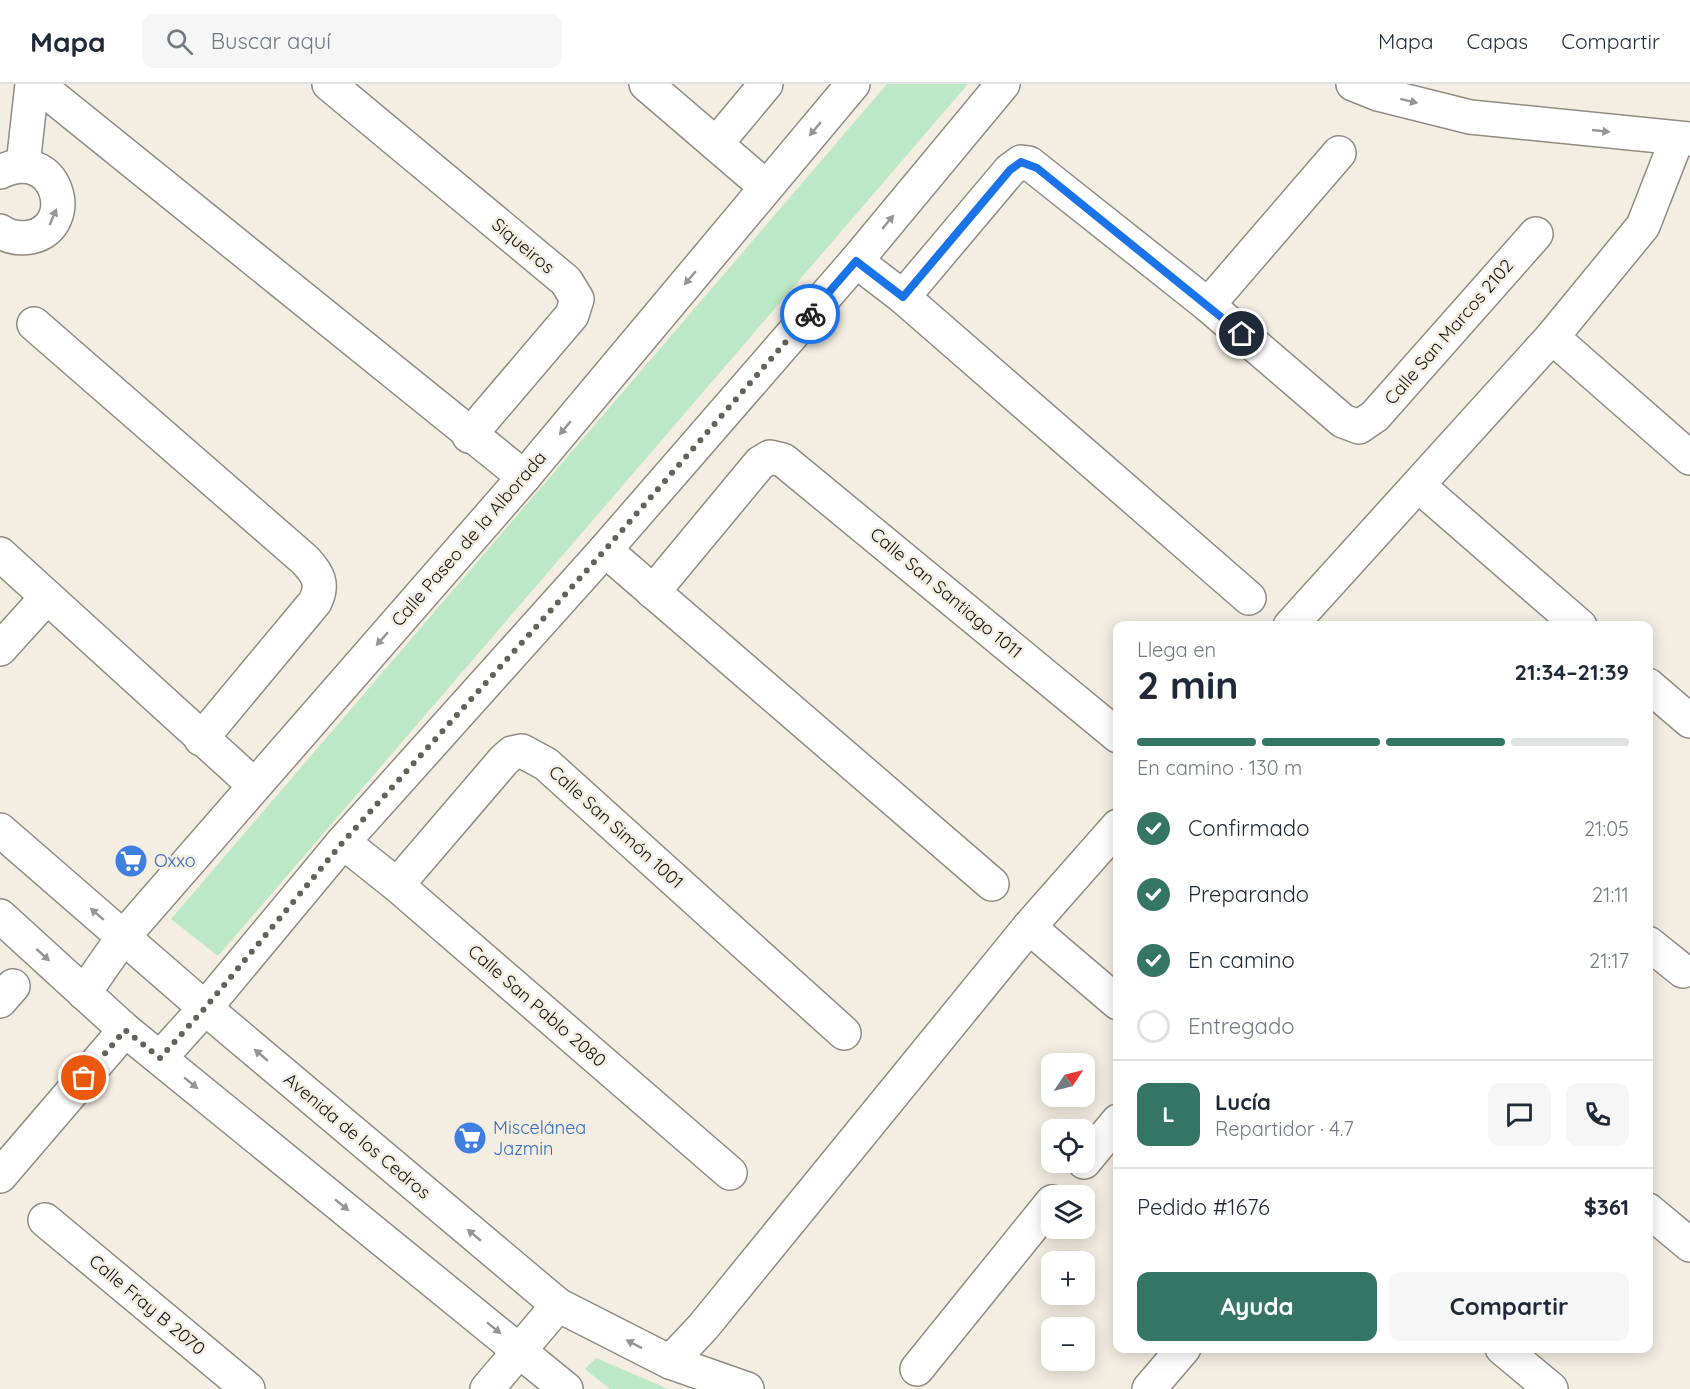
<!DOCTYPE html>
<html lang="es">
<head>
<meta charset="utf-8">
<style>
  body { margin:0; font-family:Quicksand,sans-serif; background:#f6f6f7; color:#1f2937; height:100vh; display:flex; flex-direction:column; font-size:22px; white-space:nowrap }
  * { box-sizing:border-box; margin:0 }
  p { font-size:20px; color:#747a83 }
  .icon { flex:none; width:33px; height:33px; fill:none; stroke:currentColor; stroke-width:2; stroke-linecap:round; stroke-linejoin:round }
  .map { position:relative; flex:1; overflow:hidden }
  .side { position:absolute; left:1113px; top:537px; width:540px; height:732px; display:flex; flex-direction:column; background:#fff; border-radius:12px; box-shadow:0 3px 15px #0003 }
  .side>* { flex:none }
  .needle { width:39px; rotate:55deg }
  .tools { position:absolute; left:1041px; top:969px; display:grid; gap:12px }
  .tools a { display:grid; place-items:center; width:54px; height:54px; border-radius:12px; background:#fff; box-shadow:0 3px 15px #0003; font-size:30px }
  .pin { position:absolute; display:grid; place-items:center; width:51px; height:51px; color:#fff; margin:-26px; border:3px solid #fff; border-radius:50%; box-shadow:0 2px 6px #0007 }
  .courier { position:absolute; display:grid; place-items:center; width:60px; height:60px; margin:-30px; border:4px solid #1a73e8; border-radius:50%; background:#fff; color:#222; box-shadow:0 2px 8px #0007 }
  .overview em { font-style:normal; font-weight:800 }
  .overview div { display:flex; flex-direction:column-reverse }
  .overview { display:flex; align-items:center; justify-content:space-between; height:102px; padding:0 24px }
  h1 { font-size:39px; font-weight:800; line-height:45px }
  .bar { display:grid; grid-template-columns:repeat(4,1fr); gap:9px 6px; align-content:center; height:72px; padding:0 24px }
  .bar i { height:8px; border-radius:4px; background:#e0e1e3 }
  .bar .current { background:#347563 }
  .bar p { grid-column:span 4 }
  .line { display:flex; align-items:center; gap:15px; padding:0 24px; border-top:2px solid #e0e1e3 }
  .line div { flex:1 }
  .round { display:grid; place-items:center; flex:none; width:63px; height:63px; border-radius:12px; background:#f6f6f7 }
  ol { padding:0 24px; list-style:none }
  li { display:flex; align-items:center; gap:18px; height:66px }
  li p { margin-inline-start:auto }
  li .icon { padding:6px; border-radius:50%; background:#347563; color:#fff; stroke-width:4 }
  li:last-child { color:#747a83 }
  li i { width:33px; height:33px; border:3px solid #e0e1e3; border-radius:50% }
  .cta { display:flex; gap:12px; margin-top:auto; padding:12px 24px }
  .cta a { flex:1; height:69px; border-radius:12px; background:#347563; color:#fff; font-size:24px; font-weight:800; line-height:69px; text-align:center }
  .cta a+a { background:#f6f6f7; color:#1f2937 }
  header { display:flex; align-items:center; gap:36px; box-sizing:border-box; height:84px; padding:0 30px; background:#fff; border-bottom:2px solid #e0e1e3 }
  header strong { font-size:28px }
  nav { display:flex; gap:33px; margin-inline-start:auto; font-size:21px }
  .search { width:420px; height:54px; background:#f6f6f7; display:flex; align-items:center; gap:15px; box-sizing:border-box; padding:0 21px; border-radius:12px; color:#747a83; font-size:22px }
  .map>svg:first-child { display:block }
  .green { fill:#bce8c5 }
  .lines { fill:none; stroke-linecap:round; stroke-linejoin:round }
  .minor-casing { stroke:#918b81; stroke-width:36 }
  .secondary-casing { stroke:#918b81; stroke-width:36 }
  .minor { stroke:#fff; stroke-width:33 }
  .secondary { stroke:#fff; stroke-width:33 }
  .oneway { fill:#969593 }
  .done { stroke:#64605a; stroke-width:6; stroke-dasharray:0 10.8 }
  .route { stroke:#1a73e8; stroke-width:8 }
  .labels { text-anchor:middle; stroke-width:5; stroke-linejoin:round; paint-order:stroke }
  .street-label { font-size:18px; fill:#161410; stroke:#f4ede2 }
  .shop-label { font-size:18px; fill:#366cbe; stroke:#f4ede2; text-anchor:start }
</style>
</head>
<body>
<header>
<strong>Mapa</strong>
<div class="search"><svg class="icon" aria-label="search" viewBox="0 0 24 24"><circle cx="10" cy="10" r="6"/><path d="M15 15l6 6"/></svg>Buscar aquí</div>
<nav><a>Mapa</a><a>Capas</a><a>Compartir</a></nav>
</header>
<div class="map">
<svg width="1690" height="1305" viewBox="0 0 1690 1305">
  <rect width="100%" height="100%" fill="#f4ede2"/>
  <g class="green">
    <polygon points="887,0 968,0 218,872 171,835"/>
    <polygon points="596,1274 668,1305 610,1305 585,1285"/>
  </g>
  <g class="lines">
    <g class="minor-casing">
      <g id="minor">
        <polyline points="37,0 524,393"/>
        <polyline points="329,0 566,197 577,215 572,231 469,352"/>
        <polyline points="646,0 766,103"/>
        <polyline points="716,60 766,0"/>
        <polyline points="23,81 32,0"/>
        <path d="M0 88C57 60 80 142 31 153 20 155 10 154 0 147"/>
        <polyline points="856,177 903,213 1249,514"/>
        <polyline points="903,213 1010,86 1021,78 1029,79 1208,221 1343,337 1359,343 1375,332 1536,150"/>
        <polyline points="1208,221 1339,69"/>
        <path d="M34 240 305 476C318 490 324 500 315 518L201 655"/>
        <polyline points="1552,253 1690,374"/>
        <polyline points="1419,402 1580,542"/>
        <polyline points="605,466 992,800"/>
        <polyline points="0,470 254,701"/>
        <polyline points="653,508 760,379 770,373 783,376 1118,652"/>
        <polyline points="1290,542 1552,253 1643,142 1677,55"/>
        <polyline points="0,565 47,513"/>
        <polyline points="1648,601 1690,637"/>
        <polyline points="0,746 205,924 558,1221 670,1278 747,1305"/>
        <polyline points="343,758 397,801 730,1089"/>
        <polyline points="397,801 504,676 512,669 522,667 546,680 844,949"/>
        <polyline points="0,832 125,946 566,1305"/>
        <polyline points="1029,843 1118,919"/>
        <polyline points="1648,859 1683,887"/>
        <polyline points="84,909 123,853 524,393 853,0"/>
        <polyline points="0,917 13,902"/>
        <polyline points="160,974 205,924 343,758 605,466 856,177 1003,0"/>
        <polyline points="1084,1078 1118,1037"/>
        <polyline points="0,1092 125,946"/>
        <polyline points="1648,1126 1690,1161"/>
        <polyline points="45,1136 248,1305"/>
        <polyline points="1502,1264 1551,1305"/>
        <polyline points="670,1278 703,1243 1029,843 1118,742"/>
        <polyline points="917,1285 1052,1118"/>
        <polyline points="487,1305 558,1221"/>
        <polyline points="1149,1305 1184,1264"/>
      </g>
    </g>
    <g class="secondary-casing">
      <polyline id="secondary" points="1353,0 1378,10 1470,33 1690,55"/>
    </g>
    <use href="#minor" class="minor"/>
    <use href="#secondary" class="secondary"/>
  </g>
  <defs><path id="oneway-solid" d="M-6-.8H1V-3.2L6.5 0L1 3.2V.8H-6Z" transform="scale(1.5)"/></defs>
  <g class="oneway">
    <use href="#oneway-solid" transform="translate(1409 17) rotate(14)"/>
    <use href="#oneway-solid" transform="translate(815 45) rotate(130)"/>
    <use href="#oneway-solid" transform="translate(1601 47) rotate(6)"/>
    <use href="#oneway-solid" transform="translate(53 133) rotate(-67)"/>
    <use href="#oneway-solid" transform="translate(888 138) rotate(-50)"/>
    <use href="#oneway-solid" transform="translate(690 194) rotate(130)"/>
    <use href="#oneway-solid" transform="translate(565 344) rotate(130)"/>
    <use href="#oneway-solid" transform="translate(382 555) rotate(131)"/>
    <use href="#oneway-solid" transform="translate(97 830) rotate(-139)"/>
    <use href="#oneway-solid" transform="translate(43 871) rotate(42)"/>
    <use href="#oneway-solid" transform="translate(261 971) rotate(-140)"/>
    <use href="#oneway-solid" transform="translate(191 999) rotate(39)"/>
    <use href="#oneway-solid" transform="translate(342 1121) rotate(39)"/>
    <use href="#oneway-solid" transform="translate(474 1151) rotate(-140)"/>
    <use href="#oneway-solid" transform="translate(494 1244) rotate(39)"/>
    <use href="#oneway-solid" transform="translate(634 1260) rotate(-153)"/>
  </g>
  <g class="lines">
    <polyline class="done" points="84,994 125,946 160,974 205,924 343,758 605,466 810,230"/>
    <polyline class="route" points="810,230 856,177 903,213 1010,86 1021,78 1037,84 1242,250"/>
  </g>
  <defs>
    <g id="supermarket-disc" transform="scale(1.725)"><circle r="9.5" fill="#3f7fe0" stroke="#f4ede2"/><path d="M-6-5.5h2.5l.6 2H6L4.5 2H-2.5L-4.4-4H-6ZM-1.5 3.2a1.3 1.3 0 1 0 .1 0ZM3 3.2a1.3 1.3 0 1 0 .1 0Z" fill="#fff"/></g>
  </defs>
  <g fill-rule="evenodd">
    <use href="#supermarket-disc" x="131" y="777"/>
    <use href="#supermarket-disc" x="470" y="1054"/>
  </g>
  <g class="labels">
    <g class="street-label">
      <text transform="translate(523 162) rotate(40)" y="6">Siqueiros</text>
      <text transform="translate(1449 248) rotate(-49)" y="6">Calle San Marcos 2102</text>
      <text transform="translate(469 455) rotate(-49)" y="6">Calle Paseo de la Alborada</text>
      <text transform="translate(946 509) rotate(40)" y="6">Calle San Santiago 1011</text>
      <text transform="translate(616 743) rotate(42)" y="6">Calle San Simón 1001</text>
      <text transform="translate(537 922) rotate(41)" y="6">Calle San Pablo 2080</text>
      <text transform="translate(357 1052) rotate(40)" y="6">Avenida de los Cedros</text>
      <text transform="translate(147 1221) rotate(40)" y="6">Calle Fray B 2070</text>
    </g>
    <g class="shop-label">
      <text x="154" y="783">Oxxo</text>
      <text x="493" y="1050">Miscelánea<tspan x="493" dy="21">Jazmin</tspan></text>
    </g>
  </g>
</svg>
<div class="tools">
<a><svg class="needle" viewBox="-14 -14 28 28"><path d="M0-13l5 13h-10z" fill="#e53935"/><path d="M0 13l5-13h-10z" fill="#747a83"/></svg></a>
<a><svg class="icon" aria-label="locate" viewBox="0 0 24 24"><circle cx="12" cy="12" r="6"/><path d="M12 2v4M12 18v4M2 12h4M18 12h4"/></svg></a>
<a><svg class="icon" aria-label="layers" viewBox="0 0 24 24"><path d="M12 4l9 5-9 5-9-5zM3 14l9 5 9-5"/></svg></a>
<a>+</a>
<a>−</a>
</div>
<div class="pin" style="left:84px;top:994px;background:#ea580c"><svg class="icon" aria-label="bag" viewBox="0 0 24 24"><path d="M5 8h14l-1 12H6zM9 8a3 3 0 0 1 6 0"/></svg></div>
<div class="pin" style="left:1242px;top:250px;background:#1f2937"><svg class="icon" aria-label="home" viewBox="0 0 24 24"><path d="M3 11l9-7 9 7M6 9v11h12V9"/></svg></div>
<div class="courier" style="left:810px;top:230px"><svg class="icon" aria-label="bike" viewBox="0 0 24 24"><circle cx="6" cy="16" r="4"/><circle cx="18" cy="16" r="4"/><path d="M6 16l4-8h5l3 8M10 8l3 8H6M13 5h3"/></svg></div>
<section class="side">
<div class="overview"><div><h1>2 min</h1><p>Llega en</p></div><em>21:34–21:39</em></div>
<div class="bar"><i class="current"></i><i class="current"></i><i class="current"></i><i></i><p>En camino · 130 m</p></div>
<ol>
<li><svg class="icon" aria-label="check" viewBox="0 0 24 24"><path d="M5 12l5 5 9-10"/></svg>Confirmado<p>21:05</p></li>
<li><svg class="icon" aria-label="check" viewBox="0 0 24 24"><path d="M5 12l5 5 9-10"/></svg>Preparando<p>21:11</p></li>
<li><svg class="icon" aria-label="check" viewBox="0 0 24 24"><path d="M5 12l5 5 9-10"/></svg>En camino<p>21:17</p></li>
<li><i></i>Entregado</li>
</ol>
<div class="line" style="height:108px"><b class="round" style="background:#347563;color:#fff">L</b><div><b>Lucía</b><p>Repartidor · 4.7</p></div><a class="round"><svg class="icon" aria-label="chat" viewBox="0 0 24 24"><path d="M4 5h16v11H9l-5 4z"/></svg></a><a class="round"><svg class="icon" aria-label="phone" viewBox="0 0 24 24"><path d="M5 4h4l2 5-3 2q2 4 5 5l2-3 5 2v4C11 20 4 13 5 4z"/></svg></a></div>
<div class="line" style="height:78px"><div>Pedido #1676</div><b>$361</b></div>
<div class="cta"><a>Ayuda</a><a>Compartir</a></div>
</section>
</div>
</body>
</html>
